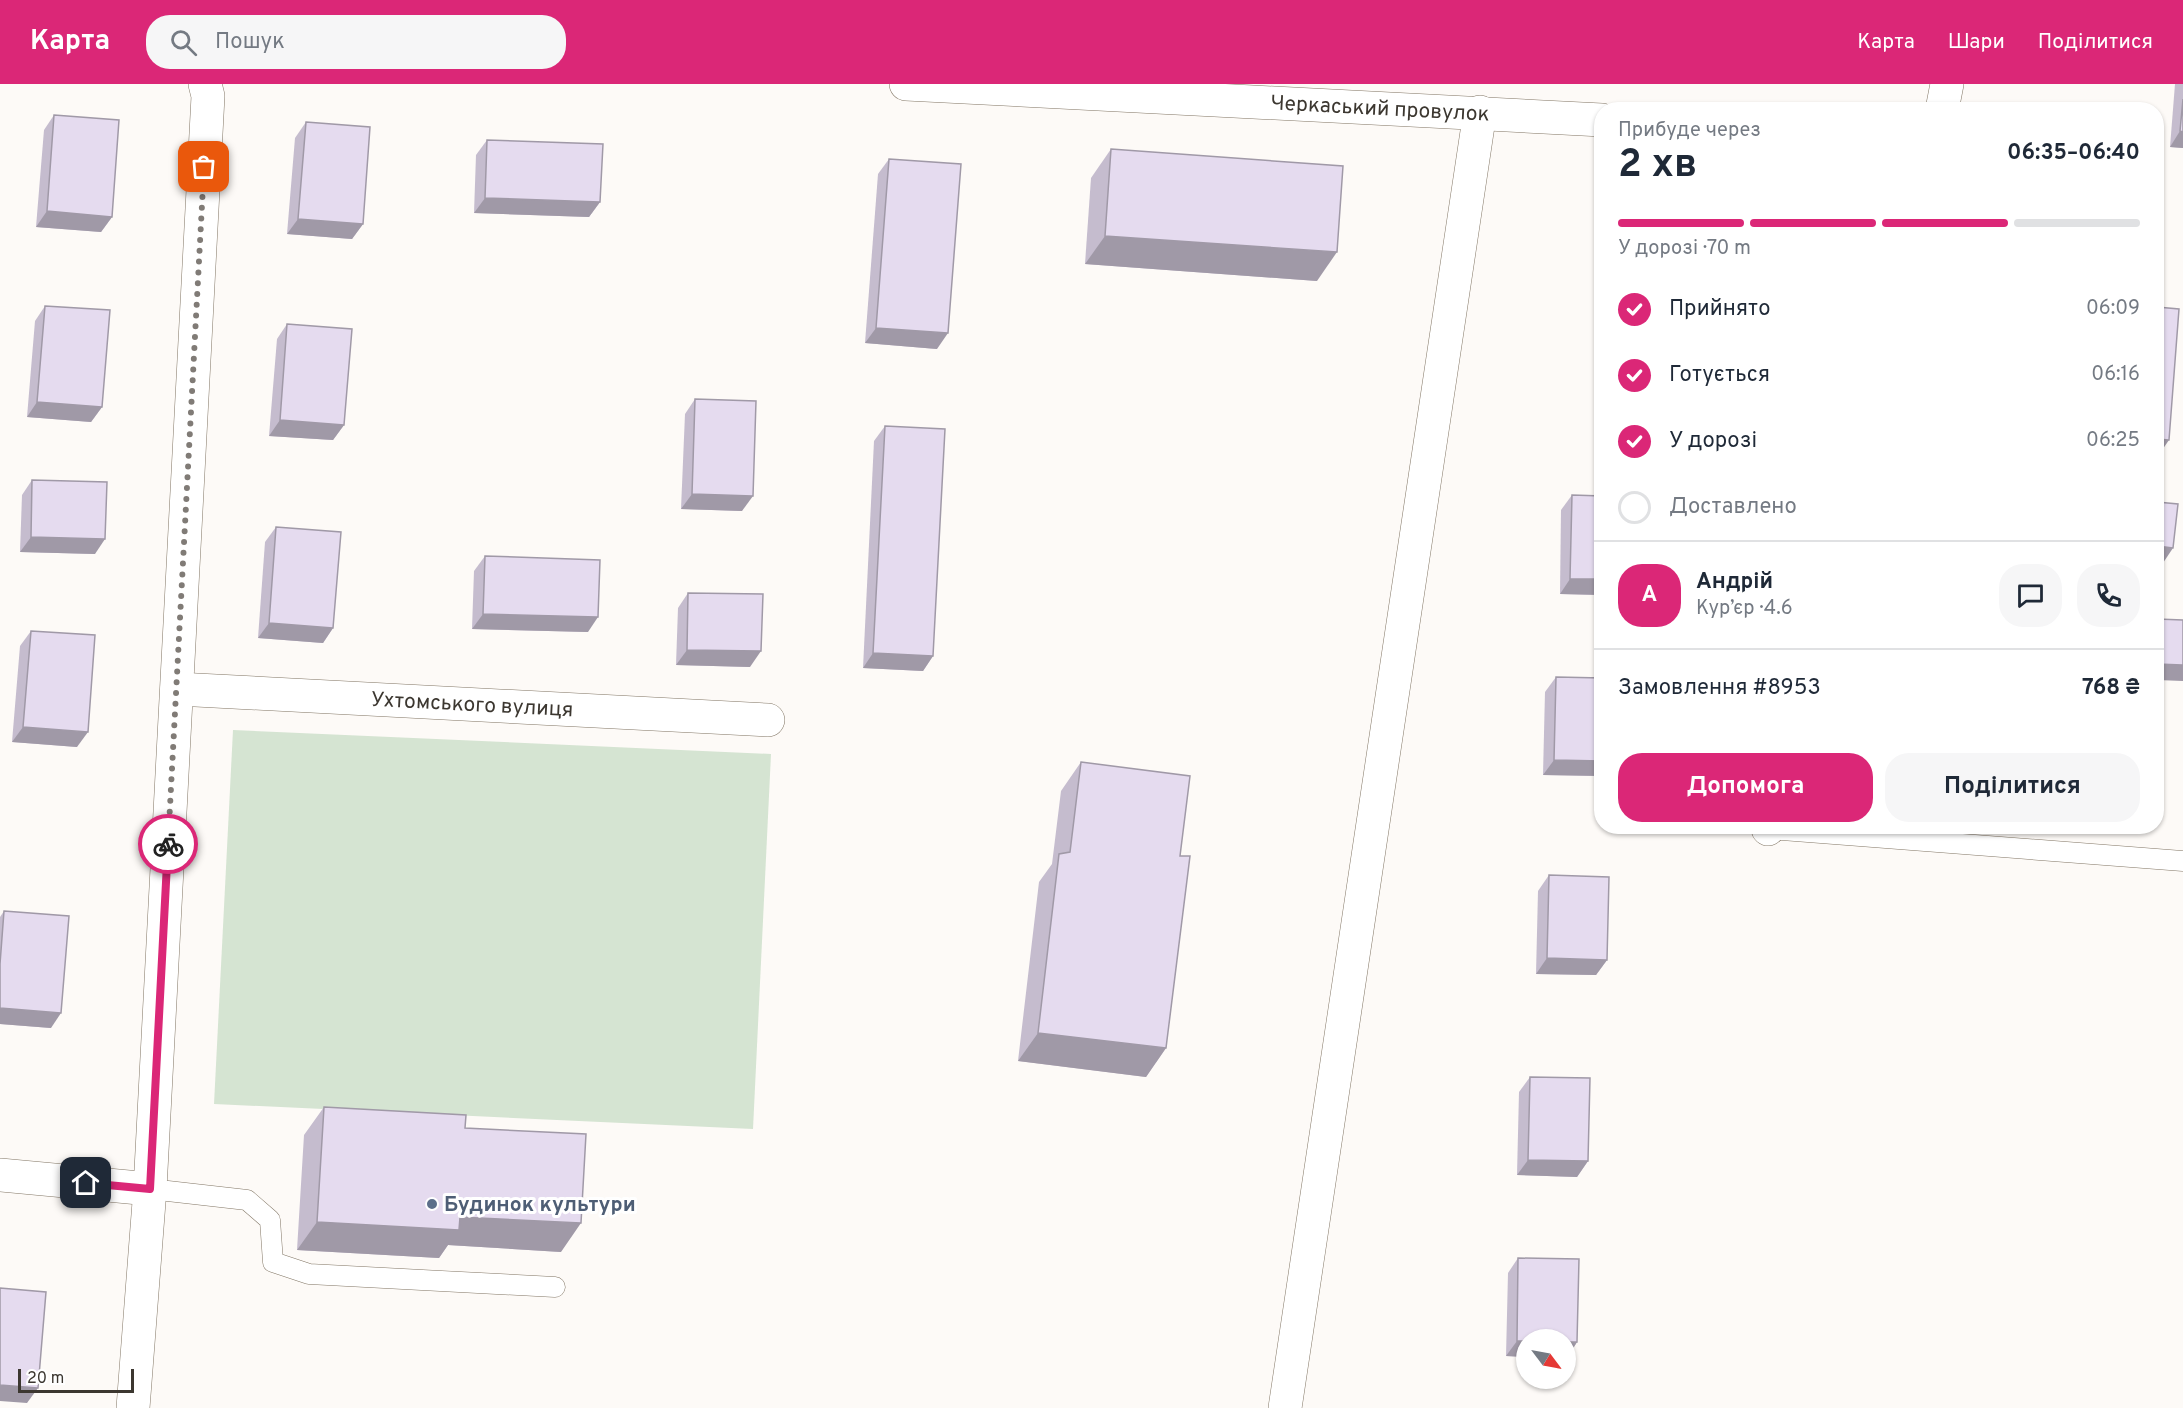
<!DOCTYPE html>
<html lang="uk">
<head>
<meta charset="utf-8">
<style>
  body { margin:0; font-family:Overpass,sans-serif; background:#f6f6f7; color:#1f2937; height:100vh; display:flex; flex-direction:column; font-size:22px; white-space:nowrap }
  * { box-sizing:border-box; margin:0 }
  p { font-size:20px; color:#747a83 }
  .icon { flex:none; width:33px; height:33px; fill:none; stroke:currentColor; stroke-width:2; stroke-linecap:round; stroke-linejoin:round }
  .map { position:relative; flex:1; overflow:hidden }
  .panel { position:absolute; left:1594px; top:18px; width:570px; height:732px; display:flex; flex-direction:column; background:#fff; border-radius:24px; box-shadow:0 2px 4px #0004 }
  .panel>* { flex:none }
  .needle { width:39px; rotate:122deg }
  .buttons { position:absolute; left:1516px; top:1245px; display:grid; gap:12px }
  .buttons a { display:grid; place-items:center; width:60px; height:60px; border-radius:50%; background:#fff; box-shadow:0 2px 4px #0004; font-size:30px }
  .scale { position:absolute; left:18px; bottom:15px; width:116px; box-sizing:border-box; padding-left:6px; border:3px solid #3c3730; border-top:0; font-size:16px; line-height:21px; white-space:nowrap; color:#3c3730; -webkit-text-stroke:4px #fff; paint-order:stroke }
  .pin { position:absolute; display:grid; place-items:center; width:51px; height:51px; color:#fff; margin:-26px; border-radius:12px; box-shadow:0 3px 9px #0006 }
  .courier { position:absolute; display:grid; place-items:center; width:60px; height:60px; margin:-30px; border:4px solid #db2777; border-radius:50%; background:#fff; color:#222; box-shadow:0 2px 8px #0007 }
  .summary em { font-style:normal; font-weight:700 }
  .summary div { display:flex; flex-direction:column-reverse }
  .summary { display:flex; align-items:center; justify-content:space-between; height:102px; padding:0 24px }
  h1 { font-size:39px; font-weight:700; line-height:45px }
  .bar { display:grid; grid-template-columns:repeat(4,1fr); gap:9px 6px; align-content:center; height:72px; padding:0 24px }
  .bar i { height:8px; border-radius:4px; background:#e0e1e3 }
  .bar .current { background:#db2777 }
  .bar p { grid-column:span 4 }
  .line { display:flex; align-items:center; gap:15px; padding:0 24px; border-top:2px solid #e0e1e3 }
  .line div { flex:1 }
  .round { display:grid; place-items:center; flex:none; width:63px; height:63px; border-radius:24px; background:#f6f6f7 }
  ol { padding:0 24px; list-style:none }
  li { display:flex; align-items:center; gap:18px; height:66px }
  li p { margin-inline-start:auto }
  li .icon { padding:6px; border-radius:50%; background:#db2777; color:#fff; stroke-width:4 }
  li:last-child { color:#747a83 }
  li i { width:33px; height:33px; border:3px solid #e0e1e3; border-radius:50% }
  .cta { display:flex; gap:12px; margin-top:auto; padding:12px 24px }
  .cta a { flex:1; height:69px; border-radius:24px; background:#db2777; color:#fff; font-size:24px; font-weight:700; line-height:69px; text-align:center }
  .cta a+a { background:#f6f6f7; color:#1f2937 }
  header { display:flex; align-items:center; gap:36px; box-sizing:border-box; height:84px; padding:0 30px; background:#db2777; color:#fff }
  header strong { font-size:28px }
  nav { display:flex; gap:33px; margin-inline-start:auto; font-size:21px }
  .search { width:420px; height:54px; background:#f6f6f7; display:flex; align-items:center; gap:15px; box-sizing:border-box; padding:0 21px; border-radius:24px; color:#747a83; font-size:22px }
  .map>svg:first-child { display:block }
  .green { fill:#d5e4d2 }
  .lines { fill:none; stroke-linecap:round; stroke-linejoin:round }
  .service-casing { stroke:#837766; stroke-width:21 }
  .minor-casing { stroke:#837766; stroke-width:34 }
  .service { stroke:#fff; stroke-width:20 }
  .minor { stroke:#fff; stroke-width:33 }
  .wall { fill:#c5bcce }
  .shaded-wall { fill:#a099a7 }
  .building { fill:#e5dbef; stroke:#a099a7; stroke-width:1.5 }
  .done { stroke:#807b76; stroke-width:6; stroke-dasharray:0 10.8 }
  .route { stroke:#db2777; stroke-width:8 }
  .service-dot { fill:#5c6f8a; stroke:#fff; stroke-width:2 }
  .labels { text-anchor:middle; stroke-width:6; stroke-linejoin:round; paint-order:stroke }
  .street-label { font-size:21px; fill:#3c3730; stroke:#fff }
  .service-label { font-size:21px; font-weight:bold; fill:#4e5e75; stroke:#fff; text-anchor:start }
</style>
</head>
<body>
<header>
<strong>Карта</strong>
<div class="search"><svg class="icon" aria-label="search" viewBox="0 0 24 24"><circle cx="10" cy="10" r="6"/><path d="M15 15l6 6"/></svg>Пошук</div>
<nav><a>Карта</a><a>Шари</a><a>Поділитися</a></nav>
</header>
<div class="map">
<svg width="2183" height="1324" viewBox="0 0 2183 1324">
  <rect width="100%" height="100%" fill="#fdfaf7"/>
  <polygon class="green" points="233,646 771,670 753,1045 214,1020"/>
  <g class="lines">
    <g class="service-casing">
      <g id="service">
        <polyline points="1768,745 2183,777"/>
        <polyline points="150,1105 247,1116 270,1136 273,1178 309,1190 555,1203"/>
      </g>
    </g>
    <g class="minor-casing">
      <g id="minor">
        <polyline points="906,0 1602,36"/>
        <polyline points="1942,26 1947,0"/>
        <polyline points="177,605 768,636"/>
        <polyline points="1768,745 1769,742"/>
        <polyline points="0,1091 150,1105"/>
        <polyline points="133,1324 150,1105 208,12 205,0"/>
        <polyline points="1285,1324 1480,28"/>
      </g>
    </g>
    <use href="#service" class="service"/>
    <use href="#minor" class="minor"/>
  </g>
  <g class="wall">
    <polygon points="2175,0 2183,0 2183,64 2170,63"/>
    <polygon points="54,31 112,133 101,148 36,143 44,46"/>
    <polygon points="306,38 363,140 352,155 287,150 295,54"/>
    <polygon points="487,56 600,118 589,133 474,129 476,71"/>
    <polygon points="1111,65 1317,197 1085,180 1091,94"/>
    <polygon points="889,75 937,265 865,259 878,90"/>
    <polygon points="45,222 102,323 91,338 27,333 35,237"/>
    <polygon points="287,240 344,341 333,356 269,352 277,255"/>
    <polygon points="695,315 742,427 681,425 685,330"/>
    <polygon points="885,342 933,572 923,587 863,584 874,357"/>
    <polygon points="32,396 95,470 20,468 22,411"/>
    <polygon points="1572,411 1602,412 1602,511 1560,510 1561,426"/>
    <polygon points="276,443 333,544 323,559 258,554 265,458"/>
    <polygon points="485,472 588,548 472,545 474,487"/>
    <polygon points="688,509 750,583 676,581 678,524"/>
    <polygon points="31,547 77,663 12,658 20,562"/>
    <polygon points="1556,593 1602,594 1602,692 1543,691 1545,608"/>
    <polygon points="1081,678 1180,772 1166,964 1146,993 1018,977 1039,798 1052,780 1061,707"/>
    <polygon points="1549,791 1607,876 1596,891 1536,890 1538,807"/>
    <polygon points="4,827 51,944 0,940 0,833"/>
    <polygon points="1530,993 1588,1077 1577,1093 1517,1091 1519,1008"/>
    <polygon points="324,1023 465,1044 561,1168 448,1161 439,1174 297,1166 304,1051"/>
    <polygon points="1518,1174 1577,1258 1567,1274 1566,1256 1527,1256 1527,1273 1506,1272 1508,1189"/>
  </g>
  <g class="shaded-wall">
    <polygon points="2180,47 2183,48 2183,64 2170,63"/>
    <polygon points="485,114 600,118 589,133 474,129"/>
    <polygon points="47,127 112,133 101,148 36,143"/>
    <polygon points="298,135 363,140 352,155 287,150"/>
    <polygon points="1105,152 1337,168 1317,197 1085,180"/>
    <polygon points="876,244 948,249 937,265 865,259"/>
    <polygon points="37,318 102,323 91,338 27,333"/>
    <polygon points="280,336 344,341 333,356 269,352"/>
    <polygon points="2157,355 2169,356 2158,372 2157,371"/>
    <polygon points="692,410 753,412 742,427 681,425"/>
    <polygon points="31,453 105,455 95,470 20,468"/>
    <polygon points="2157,462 2173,464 2163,479 2157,479"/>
    <polygon points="1570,495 1602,495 1602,511 1560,510"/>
    <polygon points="483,530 598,533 588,548 472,545"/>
    <polygon points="269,539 333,544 323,559 258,554"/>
    <polygon points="687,566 761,567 750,583 676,581"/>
    <polygon points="873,569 933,572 923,587 863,584"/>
    <polygon points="2157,580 2183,581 2183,597 2157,596"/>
    <polygon points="23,643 88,648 77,663 12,658"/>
    <polygon points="1554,676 1602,677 1602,692 1543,691"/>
    <polygon points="1547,874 1607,876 1596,891 1536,890"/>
    <polygon points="0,924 61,929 51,944 0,940"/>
    <polygon points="1038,949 1166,964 1146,993 1018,977"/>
    <polygon points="1528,1076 1588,1077 1577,1093 1517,1091"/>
    <polygon points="460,1133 581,1139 561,1168 448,1161 439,1174 297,1166 317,1138"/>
    <polygon points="1517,1257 1527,1257 1527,1273 1506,1272"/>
    <polygon points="1566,1258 1577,1258 1567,1274 1566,1274"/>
    <polygon points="0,1301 38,1304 27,1319 0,1317"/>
  </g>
  <g class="building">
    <polygon points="2183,15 2183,48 2180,47"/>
    <polygon points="54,31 119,36 112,133 47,127"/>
    <polygon points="306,38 370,43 363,140 298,135"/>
    <polygon points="487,56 603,60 600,118 485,114"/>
    <polygon points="1111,65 1343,82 1337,168 1105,152"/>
    <polygon points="889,75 961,80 948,249 876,244"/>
    <polygon points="45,222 110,226 102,323 37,318"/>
    <polygon points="2157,223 2179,225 2169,356 2157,355"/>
    <polygon points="287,240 352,245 344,341 280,336"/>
    <polygon points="695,315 756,317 753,412 692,410"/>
    <polygon points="885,342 945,345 933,572 873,569"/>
    <polygon points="32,396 107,398 105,455 31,453"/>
    <polygon points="1572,411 1602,412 1602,495 1570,495"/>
    <polygon points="2157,418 2178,420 2173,464 2157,462"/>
    <polygon points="276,443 341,448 333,544 269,539"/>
    <polygon points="485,472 600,476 598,533 483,530"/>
    <polygon points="688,509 763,510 761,567 687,566"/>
    <polygon points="2157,535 2183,536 2183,581 2157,580"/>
    <polygon points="31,547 95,551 88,648 23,643"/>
    <polygon points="1556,593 1602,594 1602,677 1554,676"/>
    <polygon points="1081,678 1190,692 1180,772 1190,772 1166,964 1038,949 1059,770 1070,768"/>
    <polygon points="1549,791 1609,793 1607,876 1547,874"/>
    <polygon points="4,827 69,832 61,929 0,924 0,880"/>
    <polygon points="1530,993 1590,994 1588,1077 1528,1076"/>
    <polygon points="324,1023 466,1031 465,1044 586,1050 581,1139 460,1133 459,1146 317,1138"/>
    <polygon points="1518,1174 1579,1175 1577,1258 1566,1258 1566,1256 1527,1256 1527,1257 1517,1257"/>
    <polygon points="0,1204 46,1208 38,1304 0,1301"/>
  </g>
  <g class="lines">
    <polyline class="done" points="168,760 204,83"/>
    <polyline class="route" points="86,1099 150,1105 168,760"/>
  </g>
  <circle class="service-dot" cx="432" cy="1120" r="6"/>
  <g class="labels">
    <g class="street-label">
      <text transform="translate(1380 24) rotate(3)" y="7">Черкаський провулок</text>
      <text transform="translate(472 620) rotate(3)" y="7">Ухтомського вулиця</text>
    </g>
    <g class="service-label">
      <text x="444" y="1127">Будинок культури</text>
    </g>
  </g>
</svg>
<div class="buttons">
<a><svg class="needle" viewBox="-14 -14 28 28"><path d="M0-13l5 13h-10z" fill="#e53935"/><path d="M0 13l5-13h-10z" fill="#747a83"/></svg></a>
</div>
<div class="scale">20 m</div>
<div class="pin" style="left:204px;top:83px;background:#ea580c"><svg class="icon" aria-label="bag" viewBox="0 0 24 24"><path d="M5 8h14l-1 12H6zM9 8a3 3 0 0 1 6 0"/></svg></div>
<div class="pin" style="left:86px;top:1099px;background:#1f2937"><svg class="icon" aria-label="home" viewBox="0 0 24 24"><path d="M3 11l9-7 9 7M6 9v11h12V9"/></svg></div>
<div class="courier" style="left:168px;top:760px"><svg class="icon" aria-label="bike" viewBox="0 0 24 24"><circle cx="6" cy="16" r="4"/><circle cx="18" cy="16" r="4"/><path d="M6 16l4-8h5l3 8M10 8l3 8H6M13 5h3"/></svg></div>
<section class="panel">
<div class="summary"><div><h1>2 хв</h1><p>Прибуде через</p></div><em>06:35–06:40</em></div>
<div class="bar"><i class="current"></i><i class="current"></i><i class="current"></i><i></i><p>У дорозі · 70 m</p></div>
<ol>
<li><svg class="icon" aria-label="check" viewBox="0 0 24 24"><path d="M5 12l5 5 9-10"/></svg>Прийнято<p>06:09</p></li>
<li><svg class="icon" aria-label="check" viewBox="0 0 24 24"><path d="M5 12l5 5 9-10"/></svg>Готується<p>06:16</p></li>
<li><svg class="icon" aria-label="check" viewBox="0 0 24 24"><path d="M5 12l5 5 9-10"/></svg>У дорозі<p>06:25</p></li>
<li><i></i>Доставлено</li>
</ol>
<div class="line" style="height:108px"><b class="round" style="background:#db2777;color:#fff">А</b><div><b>Андрій</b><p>Кур’єр · 4.6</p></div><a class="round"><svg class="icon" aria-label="chat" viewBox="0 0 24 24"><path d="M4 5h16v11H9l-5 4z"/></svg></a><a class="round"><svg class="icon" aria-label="phone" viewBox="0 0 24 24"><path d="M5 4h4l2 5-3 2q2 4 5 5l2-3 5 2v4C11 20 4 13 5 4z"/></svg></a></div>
<div class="line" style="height:78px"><div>Замовлення #8953</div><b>768 ₴</b></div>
<div class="cta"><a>Допомога</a><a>Поділитися</a></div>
</section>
</div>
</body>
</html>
